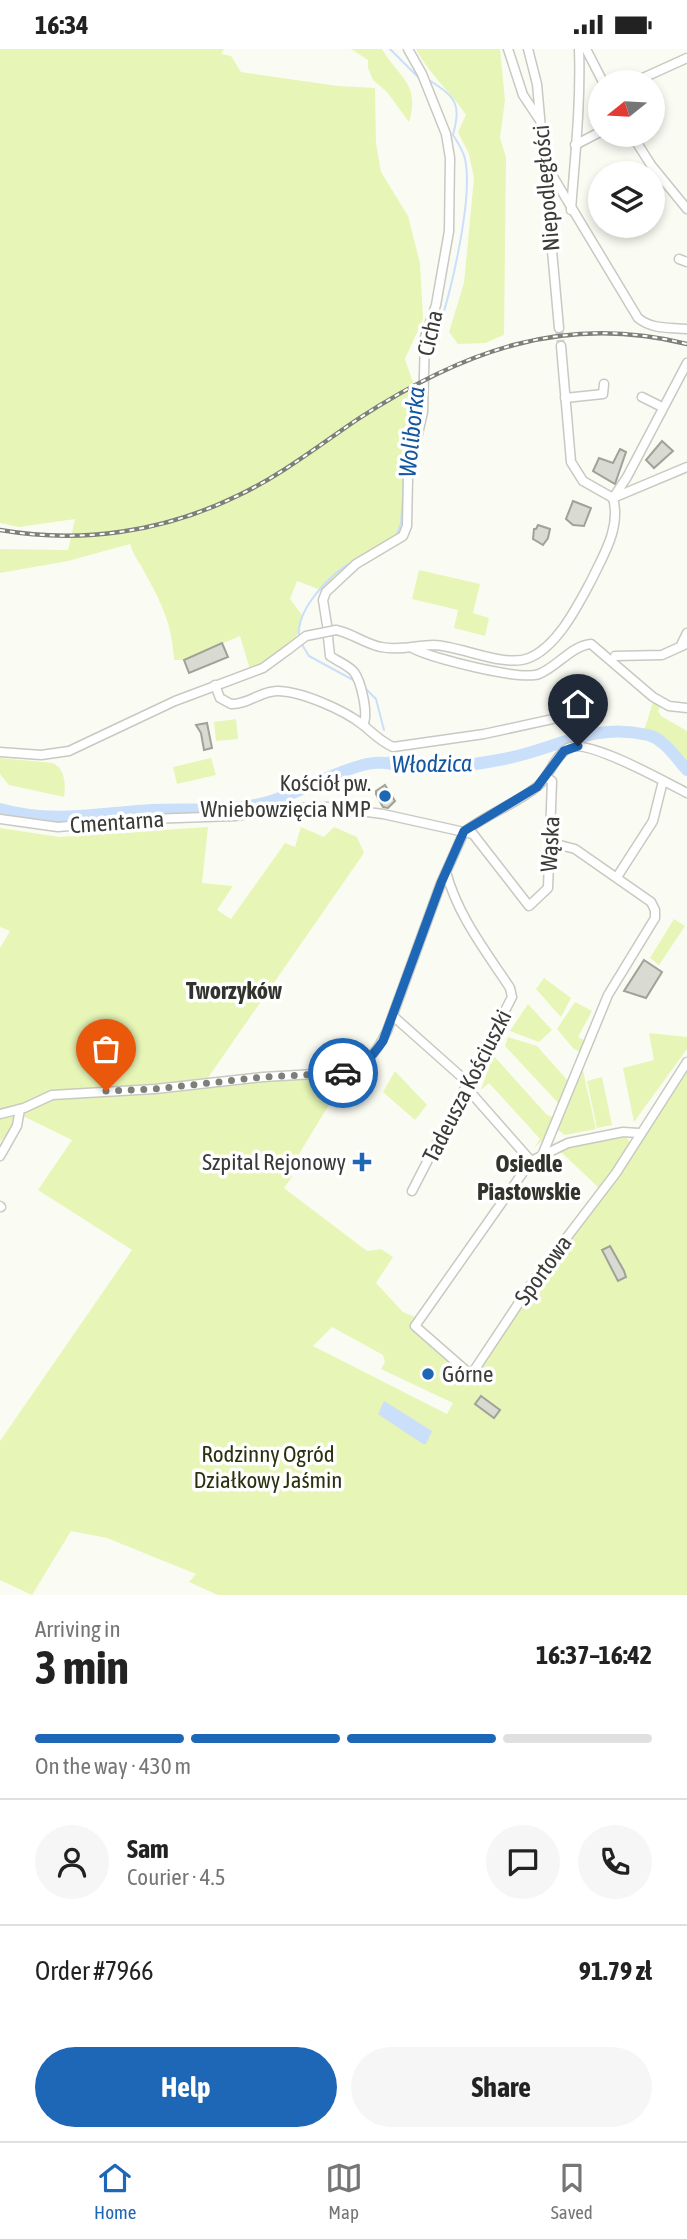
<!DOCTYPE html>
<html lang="en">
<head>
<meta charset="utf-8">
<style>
  body { margin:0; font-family:"Asap Condensed",sans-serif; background:#f6f6f6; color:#222; height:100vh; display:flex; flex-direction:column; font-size:26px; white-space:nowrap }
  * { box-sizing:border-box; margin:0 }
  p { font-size:23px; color:#767676 }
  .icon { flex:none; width:38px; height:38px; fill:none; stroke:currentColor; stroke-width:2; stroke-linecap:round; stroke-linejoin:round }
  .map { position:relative; height:1546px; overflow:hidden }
  .sheet { display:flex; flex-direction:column; background:#fff; flex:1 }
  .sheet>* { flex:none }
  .needle { width:46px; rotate:252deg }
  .tools { position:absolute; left:588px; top:21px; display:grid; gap:14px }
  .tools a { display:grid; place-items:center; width:77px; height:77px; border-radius:50%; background:#fff; box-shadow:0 4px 10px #0003; font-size:35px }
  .pin { position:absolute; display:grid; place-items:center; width:60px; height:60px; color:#fff; margin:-72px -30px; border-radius:50% 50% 50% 0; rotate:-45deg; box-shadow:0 0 7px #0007 }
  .pin .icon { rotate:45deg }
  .courier { position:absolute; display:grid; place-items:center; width:70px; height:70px; margin:-35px; border:5px solid #1e66b6; border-radius:50%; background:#fff; color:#222; box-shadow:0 2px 9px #0007 }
  .head em { font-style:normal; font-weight:700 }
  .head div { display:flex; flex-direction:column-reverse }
  .head { display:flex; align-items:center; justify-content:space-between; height:119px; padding:0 35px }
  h1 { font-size:46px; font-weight:700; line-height:52px }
  .bar { display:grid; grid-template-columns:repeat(4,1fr); gap:10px 7px; align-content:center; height:84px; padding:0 35px }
  .bar i { height:9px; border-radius:5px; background:#e0e0e0 }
  .bar .active { background:#1e66b6 }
  .bar p { grid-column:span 4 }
  .line { display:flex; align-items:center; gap:18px; padding:0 35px; border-top:2px solid #e0e0e0 }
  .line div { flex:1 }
  .round { display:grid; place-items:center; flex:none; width:74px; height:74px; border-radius:37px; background:#f6f6f6 }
  .cta { display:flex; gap:14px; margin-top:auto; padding:14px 35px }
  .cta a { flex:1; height:80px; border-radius:42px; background:#1e66b6; color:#fff; font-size:28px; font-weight:700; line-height:80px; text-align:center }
  .cta a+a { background:#f6f6f6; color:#222 }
  .status { display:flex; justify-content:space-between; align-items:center; height:49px; padding:0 35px; background:#fff; direction:ltr }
  .status svg { height:19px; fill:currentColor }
  .dock { display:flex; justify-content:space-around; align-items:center; height:98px; border-top:2px solid #e0e0e0; background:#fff; font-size:19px; color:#767676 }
  .dock a { display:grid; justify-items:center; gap:4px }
  .dock .active { color:#1e66b6 }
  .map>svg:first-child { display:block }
  .green { fill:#e7f5b6; fill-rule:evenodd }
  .water { fill:#cadff9 }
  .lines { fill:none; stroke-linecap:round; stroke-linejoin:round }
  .stream { stroke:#cadff9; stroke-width:2 }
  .river { stroke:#cadff9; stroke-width:12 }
  .building { fill:#d9dbd3; stroke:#a0a29a; stroke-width:2 }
  .minor-tunnel { stroke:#d4d5ce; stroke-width:8; stroke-dasharray:8 4; stroke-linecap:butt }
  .minor-casing { stroke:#c8c9c2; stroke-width:11 }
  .minor { stroke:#fff; stroke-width:8 }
  .rail-casing { stroke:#7e7f79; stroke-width:4.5 }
  .rail { stroke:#fff; stroke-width:2; stroke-dasharray:5; stroke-linecap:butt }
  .minor-bridge-casing { stroke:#c8c9c2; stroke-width:11; stroke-linecap:butt }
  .minor-bridge { stroke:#fff; stroke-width:8 }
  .done { stroke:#7e7f79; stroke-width:7; stroke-dasharray:0 12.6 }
  .route { stroke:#1e66b6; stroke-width:9 }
  .poi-dot { fill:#1e66b6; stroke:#fff; stroke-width:2.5 }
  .labels { text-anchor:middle; stroke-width:7; stroke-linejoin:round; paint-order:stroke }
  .street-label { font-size:23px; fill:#3b3b38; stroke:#fff }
  .poi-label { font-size:23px; fill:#3b3b38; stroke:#fff; text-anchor:end }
  .park-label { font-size:23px; fill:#2c3210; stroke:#fff }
  .water-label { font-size:24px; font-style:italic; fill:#1257a0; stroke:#fff }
  .neighbourhood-label { font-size:24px; font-weight:bold; fill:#31332c; stroke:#fff }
</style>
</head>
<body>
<div class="status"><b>16:34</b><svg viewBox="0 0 49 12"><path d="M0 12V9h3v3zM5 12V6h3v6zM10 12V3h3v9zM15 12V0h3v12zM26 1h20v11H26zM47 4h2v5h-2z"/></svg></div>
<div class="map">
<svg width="687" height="1546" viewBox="0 0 687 1546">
  <rect width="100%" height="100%" fill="#fafcf3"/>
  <g class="green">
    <path d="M0 0H224L221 5 231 7 241 23 338 37 375 39 376 94 381 123 408 167 420 214 423 270 405 310 423 363 408 428 403 487 321 541 297 532 290 550 302 566C297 604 281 605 251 624L240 587 184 611H174C172 575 162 555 145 524 139 512 135 510 130 495L68 512 0 524V500L68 501 75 470 19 478 0 474Z"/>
    <path d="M351 0H382C398 28 421 35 409 73L387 43 373 31 368 19V11Z"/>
    <path d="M416 0H500L505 51 500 89 506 108 504 286 485 294 458 295 449 283 464 234 474 129 469 105 458 83 466 66C450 42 429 25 416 0Z"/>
    <polygon points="419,521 480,535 473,564 489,569 485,587 454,579 458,561 412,550"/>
    <polygon points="653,653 660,658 658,662 661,667 687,682 687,721 658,691 643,685"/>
    <polygon points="236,670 238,690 216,692 214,673"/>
    <path d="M0 709 53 714C65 720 66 736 64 748L9 736 0 725Z"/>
    <polygon points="211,709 216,726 177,735 173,718"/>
    <path d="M208 778 202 834 233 837 217 861 231 870 285 794 295 798 301 778 324 788 334 778 357 788 364 804 205 1033 349 1023 291 1118 292 1128 284 1139 367 1202 381 1200 393 1208 376 1234 403 1263 420 1270 415 1277 471 1326 461 1343 543 1219 616 1124 625 1118 687 1023V1546H218L189 1533 196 1525 107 1489 71 1482 32 1546 0 1531V1392L132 1201 38 1141 72 1091 23 1067 0 1093V899L10 882 0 878V779L59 788ZM332 1278 383 1306 385 1313 381 1320 453 1354 447 1365 313 1297Z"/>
    <polygon points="674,870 685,877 659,916 650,909"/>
    <polygon points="544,929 571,949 561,968 536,940"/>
    <polygon points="575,953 592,962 578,988 587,993 582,1004 574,1000 557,980"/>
    <polygon points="528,955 552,981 539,993 510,982"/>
    <polygon points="649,984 687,988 687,1000 634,1073 623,1019 654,1011"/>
    <polygon points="508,988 537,997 569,1033 560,1056 505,997"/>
    <polygon points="493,1006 547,1066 555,1069 547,1087 534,1099 540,1090 489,1034 481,1041"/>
    <polygon points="395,1022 427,1056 415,1071 383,1043"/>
    <polygon points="583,1022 596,1080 565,1086 557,1080 580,1023"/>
    <polygon points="602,1028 612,1076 597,1079 587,1032"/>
    <polygon points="626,1087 629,1092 629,1101 600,1140 559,1101"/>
  </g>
  <polygon class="water" points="384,1352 432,1382 426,1395 423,1395 378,1365"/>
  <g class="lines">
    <g class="stream">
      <polyline points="390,0 420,30"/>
      <path d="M429 304C447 268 474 150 465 110 463 101 458 94 453 86 461 55 457 49 429 31"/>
      <polyline points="409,406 418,362 420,322"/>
      <polyline points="397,485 401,474 404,432"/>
      <path d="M299 588C296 560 330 525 354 512"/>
      <polyline points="301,594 309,607 355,632"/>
      <polyline points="365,639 376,650 384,681"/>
      <polyline points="389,708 390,713"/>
    </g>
    <path class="river" d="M0 760C51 775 101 764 152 761 191 759 230 764 268 753 302 743 332 723 367 715 384 711 398 717 414 718 440 721 478 715 504 710 558 700 590 673 648 686 663 689 677 710 687 721"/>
  </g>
  <g class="building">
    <polygon points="662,392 673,402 654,419 646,411"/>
    <polygon points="620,400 626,403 615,435 593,422 599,409 613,414"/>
    <polygon points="573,452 591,459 584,477 573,476 566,470"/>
    <polygon points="538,476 550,480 548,489 543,496 533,490 534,480 536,480"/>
    <polygon points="222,594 228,608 189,624 184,611"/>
    <polygon points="207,674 212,699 204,701 201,684 196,676"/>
    <polygon points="385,736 395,752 388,759 383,758 376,745 376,742"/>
    <polygon points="644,911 662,923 646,949 624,942"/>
    <polygon points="610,1197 624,1222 626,1228 618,1232 602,1201"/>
    <polygon points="481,1347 500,1361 494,1369 475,1355"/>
  </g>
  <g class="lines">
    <polyline class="minor-tunnel" points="559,279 561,297"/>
    <g class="minor-casing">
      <g id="minor">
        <polyline points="508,0 523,46 539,70"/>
        <polyline points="528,0 537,35 559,279"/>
        <polyline points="586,0 603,33"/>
        <polyline points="634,33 687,9"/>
        <polyline points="632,86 651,116 687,160"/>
        <polyline points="575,96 600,83"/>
        <path d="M544 122 552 126 638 269C653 281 669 278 687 280"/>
        <path d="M571 161C575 107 581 54 579 0"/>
        <polyline points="679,210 687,213"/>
        <polyline points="561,297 571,413 583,432 613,449"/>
        <polyline points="642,348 662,358"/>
        <polyline points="565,349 603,345 604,335"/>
        <polyline points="613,449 687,418"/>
        <polyline points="327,576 323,551 326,543 356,515 403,487 407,477 408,428 423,363 425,288 436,256 449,182 450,109 446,85 422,25 408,0"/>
        <path d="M336 581C352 584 365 595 381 598 399 602 416 596 434 596 461 597 504 619 529 609 558 597 578 556 592 530 604 505 621 478 613 449L627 428 687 314"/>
        <path d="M328 588 330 607C337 612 348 616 354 623 361 632 369 666 363 676"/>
        <path d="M412 599C431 609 520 632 539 625 557 618 571 597 591 595L653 648 669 657 687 659"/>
        <polyline points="615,607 662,606 684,596 682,594 687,584"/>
        <path d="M215 636 220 649 231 655C247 656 261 642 277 642 301 642 344 661 363 676 374 685 380 692 393 698L484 685 571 666 576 672 578 697"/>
        <polyline points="0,703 41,706 69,702 175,652 263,619 289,600"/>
        <polyline points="0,770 58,778 149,770 235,767 290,759 328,758 383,765 473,785 529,857 548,839 552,732 546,728"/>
        <path d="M464 783C487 765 516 755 538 737 549 727 555 707 568 699 586 688 667 734 687 744"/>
        <polyline points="617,828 653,772 663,732"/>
        <polyline points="393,967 465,1031 472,1045 531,1112"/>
        <path d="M0 1065 24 1059 52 1046 155 1040 263 1028 349 1023C367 1016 379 999 387 982L441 834 464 783"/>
        <polyline points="639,1084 623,1083 568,1094 531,1112 415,1277 471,1326 532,1234 616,1124 687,1013"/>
        <polyline points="543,1104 608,946 655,869 655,861 651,853 575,800 552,794"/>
        <polyline points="0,1107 17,1077 20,1060"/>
        <path d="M412 1142 512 948 510 939C485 901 458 867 446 823"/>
        <polyline points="0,1157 1,1158"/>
      </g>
    </g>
    <use href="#minor" class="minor"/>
    <g class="rail-casing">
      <path id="rail" d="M0 481C81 495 163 483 237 447 280 427 318 397 358 370 461 303 563 264 687 295"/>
    </g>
    <use href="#rail" class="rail"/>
    <g class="minor-bridge-casing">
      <polyline id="minor-bridge" points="289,600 306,587 336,581"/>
    </g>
    <use href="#minor-bridge" class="minor-bridge"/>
  </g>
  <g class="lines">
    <polyline class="done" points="106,1042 155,1040 263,1028 343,1024"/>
    <path class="route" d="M343 1024C361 1022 373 1006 383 992L441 834 464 782 537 738 564 702 578 697"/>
  </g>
  <g class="poi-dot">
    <circle cx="385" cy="747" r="7"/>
    <path d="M358.5 1102.5h7v7h7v7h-7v7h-7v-7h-7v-7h7z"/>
    <circle cx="428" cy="1325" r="7"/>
  </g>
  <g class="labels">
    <g class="street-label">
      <text transform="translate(546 139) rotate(-95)" y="8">Niepodległości</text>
      <text transform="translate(430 284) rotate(-77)" y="8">Cicha</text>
      <text transform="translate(117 773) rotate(-4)" y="8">Cmentarna</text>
      <text transform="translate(550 795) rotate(-87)" y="8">Wąska</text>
      <text transform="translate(467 1037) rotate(-63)" y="8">Tadeusza Kościuszki</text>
      <text transform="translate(543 1221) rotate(-54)" y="8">Sportowa</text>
    </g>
    <g class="poi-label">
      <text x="371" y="742">Kościół pw.<tspan x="371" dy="26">Wniebowzięcia NMP</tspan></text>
      <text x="346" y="1121">Szpital Rejonowy</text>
      <text x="442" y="1333" text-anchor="start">Górne</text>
    </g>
    <g class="park-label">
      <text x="268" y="1413">Rodzinny Ogród<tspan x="268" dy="26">Działkowy Jaśmin</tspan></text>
    </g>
    <g class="water-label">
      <text transform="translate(412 383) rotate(-84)" y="8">Woliborka</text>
      <text transform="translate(432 715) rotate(-1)" y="8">Włodzica</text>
    </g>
    <g class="neighbourhood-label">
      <text x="234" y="950">Tworzyków</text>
      <text x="529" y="1123">Osiedle<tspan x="529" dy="28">Piastowskie</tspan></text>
    </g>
  </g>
</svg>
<div class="tools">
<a><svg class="needle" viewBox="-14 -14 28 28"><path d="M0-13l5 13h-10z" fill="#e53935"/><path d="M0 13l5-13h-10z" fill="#767676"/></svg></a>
<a><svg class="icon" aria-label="layers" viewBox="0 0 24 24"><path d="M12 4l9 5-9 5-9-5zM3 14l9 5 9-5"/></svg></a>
</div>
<div class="pin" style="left:106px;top:1042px;background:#ea580c"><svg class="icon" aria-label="bag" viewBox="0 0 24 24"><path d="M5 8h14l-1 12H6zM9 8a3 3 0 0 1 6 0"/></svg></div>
<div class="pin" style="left:578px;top:697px;background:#1f2937"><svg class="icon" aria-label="home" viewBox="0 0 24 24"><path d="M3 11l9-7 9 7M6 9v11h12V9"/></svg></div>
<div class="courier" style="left:343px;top:1024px"><svg class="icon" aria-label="car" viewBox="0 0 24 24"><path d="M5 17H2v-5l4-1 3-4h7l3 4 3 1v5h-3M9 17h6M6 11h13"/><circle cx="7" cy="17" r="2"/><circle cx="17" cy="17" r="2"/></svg></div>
</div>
<section class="sheet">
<div class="head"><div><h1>3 min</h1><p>Arriving in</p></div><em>16:37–16:42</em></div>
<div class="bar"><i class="active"></i><i class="active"></i><i class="active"></i><i></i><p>On the way · 430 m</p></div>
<div class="line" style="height:126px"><a class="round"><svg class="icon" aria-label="person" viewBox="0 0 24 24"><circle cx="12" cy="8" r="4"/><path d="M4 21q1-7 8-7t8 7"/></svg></a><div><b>Sam</b><p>Courier · 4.5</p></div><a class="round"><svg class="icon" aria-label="chat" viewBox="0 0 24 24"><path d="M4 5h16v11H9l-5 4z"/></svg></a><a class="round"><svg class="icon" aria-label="phone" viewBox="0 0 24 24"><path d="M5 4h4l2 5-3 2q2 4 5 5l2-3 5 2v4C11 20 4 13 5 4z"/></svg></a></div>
<div class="line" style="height:91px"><div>Order #7966</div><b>91.79 zł</b></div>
<div class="cta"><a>Help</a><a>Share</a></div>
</section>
<nav class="dock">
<a class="active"><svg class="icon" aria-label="home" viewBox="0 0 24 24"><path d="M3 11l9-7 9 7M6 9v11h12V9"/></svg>Home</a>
<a><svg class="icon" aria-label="map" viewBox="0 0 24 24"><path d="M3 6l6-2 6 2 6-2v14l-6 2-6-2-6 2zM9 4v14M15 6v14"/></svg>Map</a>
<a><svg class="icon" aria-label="saved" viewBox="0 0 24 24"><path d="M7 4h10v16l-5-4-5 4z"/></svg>Saved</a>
</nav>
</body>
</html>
